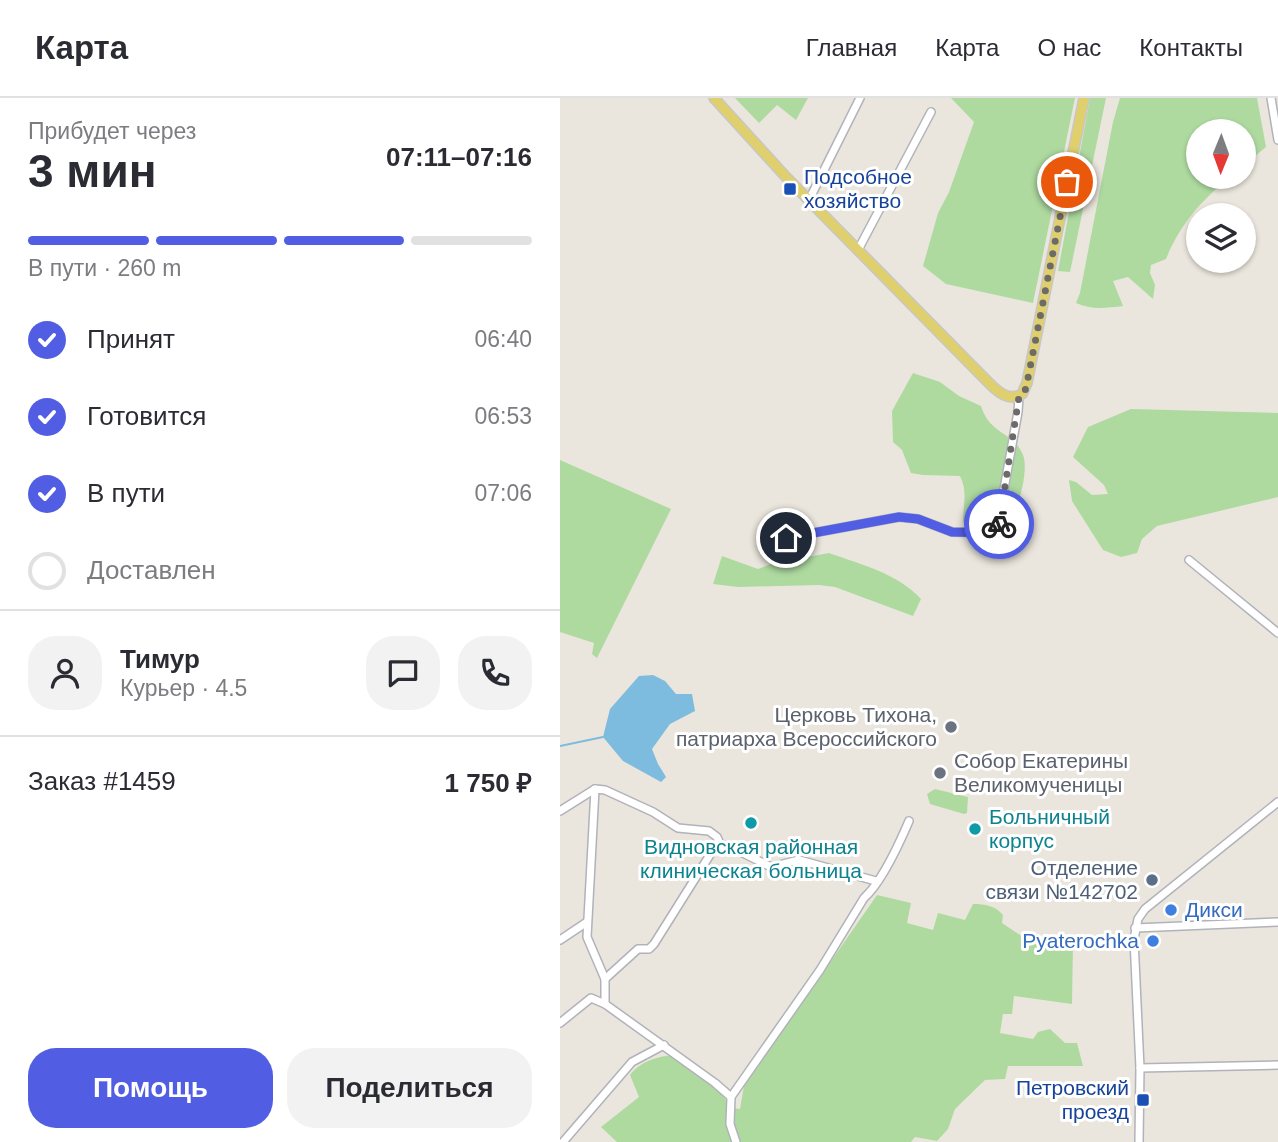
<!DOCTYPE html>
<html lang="ru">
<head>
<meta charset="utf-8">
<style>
  body { margin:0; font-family:Arial,sans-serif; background:#f2f2f3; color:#2b2b33; height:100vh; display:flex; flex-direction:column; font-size:26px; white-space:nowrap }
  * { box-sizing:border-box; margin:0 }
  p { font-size:23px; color:#7c7c81 }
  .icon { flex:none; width:38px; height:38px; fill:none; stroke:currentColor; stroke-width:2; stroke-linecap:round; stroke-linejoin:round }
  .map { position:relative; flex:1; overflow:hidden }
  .drawer { display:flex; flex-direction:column; background:#fff; width:560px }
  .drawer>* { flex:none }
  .needle { width:46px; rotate:181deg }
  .fabs { position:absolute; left:626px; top:21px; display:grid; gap:14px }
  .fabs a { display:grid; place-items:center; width:70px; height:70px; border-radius:50%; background:#fff; box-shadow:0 2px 5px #0004; font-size:35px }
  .pin { position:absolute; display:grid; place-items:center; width:60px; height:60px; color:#fff; margin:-30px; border:4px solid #fff; border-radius:50%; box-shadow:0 2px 7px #0007 }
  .courier { position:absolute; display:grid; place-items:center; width:70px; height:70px; margin:-35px; border:5px solid #515ee3; border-radius:50%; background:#fff; color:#222; box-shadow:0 2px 9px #0007 }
  .head em { font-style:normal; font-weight:700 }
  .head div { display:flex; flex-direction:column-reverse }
  .head { display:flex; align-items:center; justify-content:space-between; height:119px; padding:0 28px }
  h1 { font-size:46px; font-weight:700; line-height:52px }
  .bar { display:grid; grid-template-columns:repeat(4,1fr); gap:10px 7px; align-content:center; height:84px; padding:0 28px }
  .bar i { height:9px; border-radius:5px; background:#e1e1e2 }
  .bar .on { background:#515ee3 }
  .bar p { grid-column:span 4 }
  .line { display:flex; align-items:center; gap:18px; padding:0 28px; border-top:2px solid #e1e1e2 }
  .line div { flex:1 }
  .round { display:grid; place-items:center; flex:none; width:74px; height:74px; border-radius:28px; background:#f2f2f3 }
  ol { padding:0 28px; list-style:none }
  li { display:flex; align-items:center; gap:21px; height:77px }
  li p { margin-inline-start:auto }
  li .icon { padding:7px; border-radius:50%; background:#515ee3; color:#fff; stroke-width:4 }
  li:last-child { color:#7c7c81 }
  li i { width:38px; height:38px; border:4px solid #e1e1e2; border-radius:50% }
  .button { display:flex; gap:14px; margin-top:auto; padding:14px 28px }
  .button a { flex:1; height:80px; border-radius:28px; background:#515ee3; color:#fff; font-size:28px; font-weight:700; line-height:80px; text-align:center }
  .button a+a { background:#f2f2f3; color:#2b2b33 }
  header { display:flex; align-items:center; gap:42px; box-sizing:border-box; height:98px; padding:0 35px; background:#fff; border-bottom:2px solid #e1e1e2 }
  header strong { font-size:33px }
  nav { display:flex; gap:38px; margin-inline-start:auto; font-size:24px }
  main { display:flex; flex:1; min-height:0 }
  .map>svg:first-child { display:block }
  .green { fill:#aedaa0 }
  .water { fill:#7dbbdf }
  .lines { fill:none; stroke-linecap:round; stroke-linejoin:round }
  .stream { stroke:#7dbbdf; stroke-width:2 }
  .minor-casing { stroke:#b1b2bb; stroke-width:10 }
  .major-casing { stroke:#c7c7c7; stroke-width:12 }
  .minor { stroke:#fff; stroke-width:7 }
  .major { stroke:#dfd06d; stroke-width:9 }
  .done { stroke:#6d6b68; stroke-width:7; stroke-dasharray:0 12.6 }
  .route { stroke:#515ee3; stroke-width:9 }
  .transit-dot { fill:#1a4fb4; stroke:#fff; stroke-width:2.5 }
  .worship-dot { fill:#6b7280; stroke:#fff; stroke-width:2.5 }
  .culture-dot { fill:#0f9aa8; stroke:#fff; stroke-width:2.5 }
  .service-dot { fill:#5c6f8a; stroke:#fff; stroke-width:2.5 }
  .shop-dot { fill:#3f7fe0; stroke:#fff; stroke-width:2.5 }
  .labels { text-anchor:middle; stroke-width:6; stroke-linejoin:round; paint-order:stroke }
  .transit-label { font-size:21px; fill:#164399; stroke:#fff; text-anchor:start }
  .worship-label { font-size:21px; fill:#5b616d; stroke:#fff; text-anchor:end }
  .culture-label { font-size:21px; fill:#0d838f; stroke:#fff; text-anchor:start }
  .service-label { font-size:21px; fill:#4e5e75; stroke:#fff; text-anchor:end }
  .shop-label { font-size:21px; fill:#366cbe; stroke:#fff; text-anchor:start }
</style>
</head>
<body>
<header>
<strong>Карта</strong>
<nav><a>Главная</a><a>Карта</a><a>О нас</a><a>Контакты</a></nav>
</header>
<main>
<section class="drawer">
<div class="head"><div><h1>3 мин</h1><p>Прибудет через</p></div><em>07:11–07:16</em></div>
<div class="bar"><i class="on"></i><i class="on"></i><i class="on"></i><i></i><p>В пути · 260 m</p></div>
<ol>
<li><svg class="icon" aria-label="check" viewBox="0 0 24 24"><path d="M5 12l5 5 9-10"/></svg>Принят<p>06:40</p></li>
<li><svg class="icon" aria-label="check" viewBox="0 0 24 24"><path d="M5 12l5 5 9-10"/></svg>Готовится<p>06:53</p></li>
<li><svg class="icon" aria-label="check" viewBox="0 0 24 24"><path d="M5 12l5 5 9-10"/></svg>В пути<p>07:06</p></li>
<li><i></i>Доставлен</li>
</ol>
<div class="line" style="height:126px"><a class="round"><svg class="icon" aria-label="person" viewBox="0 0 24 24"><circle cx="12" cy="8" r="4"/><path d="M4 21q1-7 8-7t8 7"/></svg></a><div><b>Тимур</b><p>Курьер · 4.5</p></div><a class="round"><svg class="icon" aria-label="chat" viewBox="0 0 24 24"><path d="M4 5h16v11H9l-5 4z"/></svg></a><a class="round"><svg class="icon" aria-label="phone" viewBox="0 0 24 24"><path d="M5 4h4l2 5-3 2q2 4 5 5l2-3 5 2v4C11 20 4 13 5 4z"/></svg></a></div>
<div class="line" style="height:91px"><div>Заказ #1459</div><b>1 750 ₽</b></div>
<div class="button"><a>Помощь</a><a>Поделиться</a></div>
</section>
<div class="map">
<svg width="718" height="1044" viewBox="0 0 718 1044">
  <rect width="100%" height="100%" fill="#eae6dd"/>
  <g class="green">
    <polygon points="175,0 248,0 236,22 217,7 199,25"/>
    <polygon points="391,0 515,0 473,205 386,186 363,168 378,115 389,94 414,24"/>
    <polygon points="530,0 546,0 510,174 498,173"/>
    <path d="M560 0H697L706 49 684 67V33H639V79H670C642 102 620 126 606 161L591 167 590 175 595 187 593 201 568 179 553 183 563 208C546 210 531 212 516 205L520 195 553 24Z"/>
    <path d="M353 275 380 284 399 298 421 308C430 337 454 334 463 357 469 371 459 415 446 424 435 433 415 429 403 424 403 407 408 394 400 378L363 377 351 375 342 352 333 344 332 313Z"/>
    <polygon points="571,311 718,315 718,399 597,428 582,441 577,455 561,459 543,452 512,403 509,382 516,384 532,397 548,396 544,387 513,359 528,329"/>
    <polygon points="0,362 111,411 37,560 32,556 34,545 0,534"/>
    <path d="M269 455C302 467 337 475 361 501L353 518 275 489 259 487 178 489 153 486 162 458 198 471 211 466Z"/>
    <polygon points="375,691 408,699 407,715 404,716 370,706 367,696"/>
    <path d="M317 797 351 805 347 825 373 832 378 815 405 822 413 806C425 806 436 808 443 817L442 825 469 843 513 844 512 906 454 898 452 916H443L440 935 473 941 478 934 490 931 505 945H517L523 968H448L445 981 425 982 395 1011 388 1031 377 1043 355 1039 351 1044H57L41 1029 79 999 70 977C81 961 114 951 131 963 148 975 160 993 171 1010L180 1011 184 988Z"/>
  </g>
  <polygon class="water" points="93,577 105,583 116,596 132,596 135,613 110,626 92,651 98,666 106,679 101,684 63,663 43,639 50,611 79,578"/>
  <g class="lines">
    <polyline class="stream" points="0,648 43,639"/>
    <g class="minor-casing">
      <g id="minor">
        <polyline points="711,0 718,42"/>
        <polyline points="249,102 300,0"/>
        <polyline points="298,152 371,14"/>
        <polyline points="223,420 226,440 339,419 358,421 392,434 436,435 458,314 459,299"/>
        <polyline points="629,462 718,535"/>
        <polyline points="35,691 27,839 45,881 45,906"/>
        <polyline points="0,713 35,691 45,692 93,714 118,730 149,733 157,739 160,746 173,750 211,769 239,762 316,783"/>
        <polyline points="575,830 718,824"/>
        <polyline points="0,842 27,824"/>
        <polyline points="45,881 78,851 89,851 94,846 153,752 160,746"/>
        <polyline points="0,925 31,900 45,906 155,985 171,999"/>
        <polyline points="580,970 718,967"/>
        <polyline points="3,1044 72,964 104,947"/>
        <path d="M176 1044 170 1026 171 999 260 872 304 800C321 785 340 744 349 723"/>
        <polyline points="579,1044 580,970 574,841 578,821 585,811 718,704"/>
      </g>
    </g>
    <g class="major-casing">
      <path id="major" d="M154 0 226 79 429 285C438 294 449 304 462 296L467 285 524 0"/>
    </g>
    <use href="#minor" class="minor"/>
    <use href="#major" class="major"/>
  </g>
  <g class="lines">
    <polyline class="done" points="439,426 459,299 465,293 467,285 507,84"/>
    <polyline class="route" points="226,440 339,419 358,421 392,434 436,435 439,426"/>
  </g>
  <g class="transit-dot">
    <rect x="223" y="84" width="14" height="14" rx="3.5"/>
    <rect x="576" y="995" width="14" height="14" rx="3.5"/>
  </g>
  <g class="worship-dot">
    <circle cx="391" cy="629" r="7"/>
    <circle cx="380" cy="675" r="7"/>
  </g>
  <g class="culture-dot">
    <circle cx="191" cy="725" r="7"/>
    <circle cx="415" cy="731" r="7"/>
  </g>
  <circle class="service-dot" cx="592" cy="782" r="7"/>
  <g class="shop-dot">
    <circle cx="611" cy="812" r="7"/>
    <circle cx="593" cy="843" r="7"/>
  </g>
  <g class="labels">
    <g class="transit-label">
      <text x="244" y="86">Подсобное<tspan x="244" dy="24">хозяйство</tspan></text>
      <text x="569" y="997" text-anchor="end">Петровский<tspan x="569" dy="24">проезд</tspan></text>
    </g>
    <g class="worship-label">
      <text x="377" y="624">Церковь Тихона,<tspan x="377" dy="24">патриарха Всероссийского</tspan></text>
      <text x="394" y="670" text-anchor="start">Собор Екатерины<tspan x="394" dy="24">Великомученицы</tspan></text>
    </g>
    <g class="culture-label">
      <text x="429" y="726">Больничный<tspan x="429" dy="24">корпус</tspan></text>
      <text x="191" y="756" text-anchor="middle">Видновская районная<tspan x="191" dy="24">клиническая больница</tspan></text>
    </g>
    <g class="service-label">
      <text x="578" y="777">Отделение<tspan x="578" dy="24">связи №142702</tspan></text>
    </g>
    <g class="shop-label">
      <text x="625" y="819">Дикси</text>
      <text x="579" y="850" text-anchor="end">Pyaterochka</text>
    </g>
  </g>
</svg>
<div class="fabs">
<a><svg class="needle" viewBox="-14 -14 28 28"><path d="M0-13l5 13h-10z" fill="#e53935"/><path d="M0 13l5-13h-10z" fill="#7c7c81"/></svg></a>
<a><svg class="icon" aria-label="layers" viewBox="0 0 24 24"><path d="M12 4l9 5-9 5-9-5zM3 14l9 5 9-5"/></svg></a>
</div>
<div class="pin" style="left:507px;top:84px;background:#ea580c"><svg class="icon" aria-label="bag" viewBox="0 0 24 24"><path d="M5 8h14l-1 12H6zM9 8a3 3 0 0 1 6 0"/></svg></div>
<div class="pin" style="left:226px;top:440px;background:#1f2937"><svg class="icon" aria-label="home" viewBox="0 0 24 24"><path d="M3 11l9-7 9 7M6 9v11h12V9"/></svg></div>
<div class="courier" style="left:439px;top:426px"><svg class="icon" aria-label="bike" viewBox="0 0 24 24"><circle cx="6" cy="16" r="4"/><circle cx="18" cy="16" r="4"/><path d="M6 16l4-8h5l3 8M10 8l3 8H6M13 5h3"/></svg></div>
</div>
</main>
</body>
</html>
